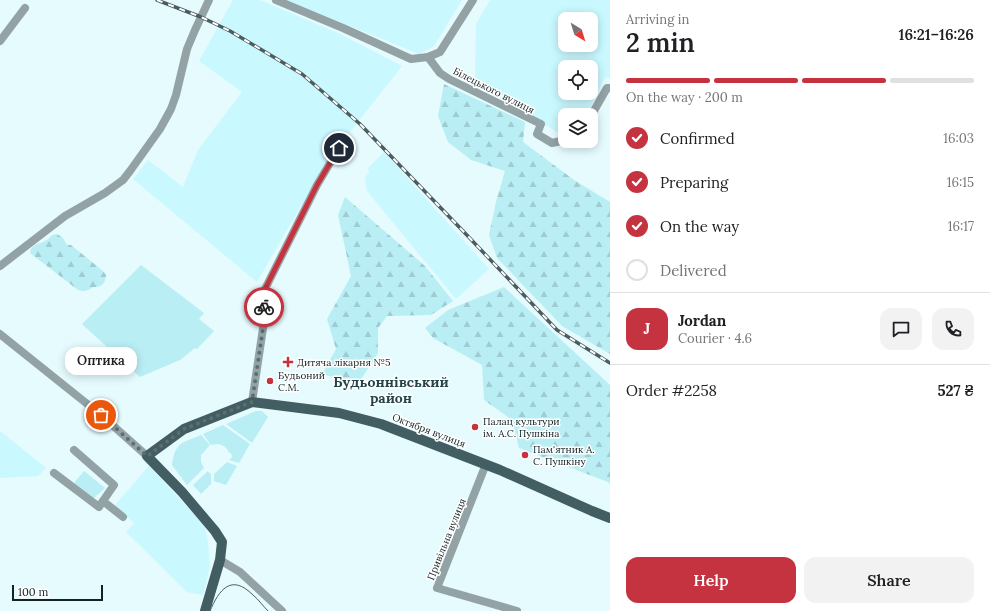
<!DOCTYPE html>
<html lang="en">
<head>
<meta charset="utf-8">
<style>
  body { margin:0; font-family:Lora,serif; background:#f2f2f2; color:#202124; height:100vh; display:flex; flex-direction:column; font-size:15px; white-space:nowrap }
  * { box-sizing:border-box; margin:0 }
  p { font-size:13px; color:#757577 }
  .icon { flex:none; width:22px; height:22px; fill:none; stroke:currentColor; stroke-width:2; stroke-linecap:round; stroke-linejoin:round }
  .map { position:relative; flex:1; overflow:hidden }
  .side { display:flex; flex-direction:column; background:#fff; width:380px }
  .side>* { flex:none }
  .needle { width:26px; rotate:142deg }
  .controls { position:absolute; left:558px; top:12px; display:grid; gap:8px }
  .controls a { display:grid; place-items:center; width:40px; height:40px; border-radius:8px; background:#fff; box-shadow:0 2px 10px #0003; font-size:20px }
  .scale { position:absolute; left:12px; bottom:10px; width:91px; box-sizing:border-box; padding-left:4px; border:2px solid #142224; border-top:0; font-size:11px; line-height:14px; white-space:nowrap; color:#142224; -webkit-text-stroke:3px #fff; paint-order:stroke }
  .pin { position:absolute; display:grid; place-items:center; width:34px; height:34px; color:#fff; margin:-17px; border:2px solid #fff; border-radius:50%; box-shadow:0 1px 4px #0007 }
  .courier { position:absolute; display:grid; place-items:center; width:40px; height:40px; margin:-20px; border:3px solid #c4333f; border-radius:50%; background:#fff; color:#222; box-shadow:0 1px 5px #0007 }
  .bubble { position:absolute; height:28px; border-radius:12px; background:#fff; box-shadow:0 2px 10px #0003; font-size:13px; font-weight:600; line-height:28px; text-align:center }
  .summary em { font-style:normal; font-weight:600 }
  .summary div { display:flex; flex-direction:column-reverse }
  .summary { display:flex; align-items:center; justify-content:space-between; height:68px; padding:0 16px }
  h1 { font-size:26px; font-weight:600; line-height:30px }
  .bar { display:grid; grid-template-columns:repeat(4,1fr); gap:6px 4px; align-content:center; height:48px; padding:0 16px }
  .bar i { height:5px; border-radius:3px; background:#e0e0e0 }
  .bar .active { background:#c4333f }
  .bar p { grid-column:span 4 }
  .line { display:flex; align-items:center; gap:10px; padding:0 16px; border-top:1px solid #e0e0e0 }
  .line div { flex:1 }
  .round { display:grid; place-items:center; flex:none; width:42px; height:42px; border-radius:12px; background:#f2f2f2 }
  ol { padding:0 16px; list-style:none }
  li { display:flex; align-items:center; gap:12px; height:44px }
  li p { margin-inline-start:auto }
  li .icon { padding:4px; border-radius:50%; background:#c4333f; color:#fff; stroke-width:4 }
  li:last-child { color:#757577 }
  li i { width:22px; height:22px; border:2px solid #e0e0e0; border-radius:50% }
  .primary-button { display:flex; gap:8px; margin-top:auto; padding:8px 16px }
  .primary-button a { flex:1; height:46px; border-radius:12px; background:#c4333f; color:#fff; font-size:16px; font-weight:600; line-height:46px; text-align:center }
  .primary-button a+a { background:#f2f2f2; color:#202124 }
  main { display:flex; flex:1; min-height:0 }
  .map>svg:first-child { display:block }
  .built { fill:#c9f8ff; fill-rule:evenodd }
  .green { fill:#b9eef5 }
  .forest { fill:url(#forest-firs) }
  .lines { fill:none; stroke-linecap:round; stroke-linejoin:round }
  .minor { stroke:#93a2a5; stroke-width:8 }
  .major { stroke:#425e62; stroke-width:10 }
  .tram { stroke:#4d5d5f; stroke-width:1 }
  .rail-casing { stroke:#4d5d5f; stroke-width:3.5 }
  .rail { stroke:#fff; stroke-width:2; stroke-dasharray:6; stroke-linecap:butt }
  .done { stroke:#5d6e70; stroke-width:4; stroke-dasharray:0 7.2 }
  .route { stroke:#c4333f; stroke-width:5 }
  .poi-dot { fill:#c4333f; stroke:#fff; stroke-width:1.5 }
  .labels { text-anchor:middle; stroke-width:3; stroke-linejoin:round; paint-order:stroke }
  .street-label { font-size:10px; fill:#142224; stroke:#fff }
  .poi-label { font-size:10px; fill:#142224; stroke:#fff; text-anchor:start }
  .district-label { font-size:14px; font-weight:bold; fill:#234448; stroke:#fff }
</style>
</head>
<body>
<main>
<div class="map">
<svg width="610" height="611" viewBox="0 0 610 611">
  <defs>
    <pattern id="forest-firs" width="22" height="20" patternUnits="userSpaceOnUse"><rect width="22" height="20" fill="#b9eef5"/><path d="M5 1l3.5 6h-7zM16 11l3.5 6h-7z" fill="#9eccd2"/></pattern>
  </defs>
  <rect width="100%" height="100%" fill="#e5fbfe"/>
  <g class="built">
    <polygon points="233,0 260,0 340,34 402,66 325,164 257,282 133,179 148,160 183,187 198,150 242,92 199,61"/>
    <polygon points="286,0 462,0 434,46 419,54"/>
    <path d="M490 0H610V78L605 77 587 115H565V134H560L475 82 476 24ZM565 19H591V45H565ZM565 67H591V93H565Z"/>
    <polygon points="384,152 489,269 456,299 367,191 365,177 369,173 368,168"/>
    <polygon points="0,431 46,468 38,476 0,478"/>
    <polygon points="149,466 205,526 208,543 210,567 203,595 187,592 126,532 134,523 115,505"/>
  </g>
  <g class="green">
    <polygon points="141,265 204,313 199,319 214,331 197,349 195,348 180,360 140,377 82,324"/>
    <polygon points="256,411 262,411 268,417 252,443 226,424"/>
    <path d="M223 425 250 444 239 463 229 460 232 457 231 453H229C226 445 220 443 211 445L203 434Z"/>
    <path d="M201 435 210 445 201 455V462L204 468 187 485 172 465C175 442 182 443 201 435Z"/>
    <polygon points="227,462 237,466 226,485 214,481 214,474"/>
    <polygon points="84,471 105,488 94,498 74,483"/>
    <polygon points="208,471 211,474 211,484 201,494 193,485"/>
  </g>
  <g class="forest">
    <polygon points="444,84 525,122 523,142 574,180 610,202 610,354 562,326 497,258 489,235 496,202 505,171 471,160 448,142 438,116"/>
    <polygon points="345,197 425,266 453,301 431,315 387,316 378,328 378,353 358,384 322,374 336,349 327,319 351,276 338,215"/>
    <path d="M57 234 63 238 67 245H71L103 271 106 275C106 283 101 288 93 287 88 291 84 292 78 290L30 253C31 244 39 244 45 241 51 238 49 235 57 234Z"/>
    <polygon points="504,287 610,385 610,484 608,482 519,448 512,420 484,400 482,365 433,338 425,328 448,310"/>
  </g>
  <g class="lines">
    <g class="minor">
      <polyline points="276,0 343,28 411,59 428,57 440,52 473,0"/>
      <polyline points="0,41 25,8"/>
      <polyline points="428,57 440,73 449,79 541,124 537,134 552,143 565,140"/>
      <polyline points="591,116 607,88 610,88"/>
      <polyline points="0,266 65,216 105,193 123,180 130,171 160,129 171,109 176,95 187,49 195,30 209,0"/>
      <polyline points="0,334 101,415 147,456"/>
      <polyline points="252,402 265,315 263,293 317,185 339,148"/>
      <polyline points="74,450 114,485 103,501 123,517"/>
      <polyline points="486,464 437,588 517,611"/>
      <polyline points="54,473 99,507 103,501"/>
      <polyline points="220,560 240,572 282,611"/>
    </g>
    <polyline class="major" points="205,611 220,560 222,542 215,531 182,492 147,456 184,429 252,402 339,413 381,424 500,470 592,511 610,518"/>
    <path class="tram" d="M210 611C219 590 231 573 253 595 259 600 263 606 268 611"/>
    <g class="rail-casing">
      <polyline id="rail" points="157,0 201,17 230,31 302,74 360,124 463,231 557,330 610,363"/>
    </g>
    <use href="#rail" class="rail"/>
  </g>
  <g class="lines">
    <polyline class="done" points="101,415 147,456 184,429 252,402 265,315 264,307"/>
    <polyline class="route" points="264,307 263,293 317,185 339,148"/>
  </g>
  <g class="poi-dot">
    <path d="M286 356h4v4h4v4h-4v4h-4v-4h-4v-4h4z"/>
    <circle cx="270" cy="381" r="4"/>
    <circle cx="475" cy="427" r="4"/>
    <circle cx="525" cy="455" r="4"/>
  </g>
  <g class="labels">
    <g class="street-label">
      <text transform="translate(494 90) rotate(27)" y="4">Білецького вулиця</text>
      <text transform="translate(429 430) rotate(21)" y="4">Октября вулиця</text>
      <text transform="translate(446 539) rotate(-68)" y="4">Привільна вулиця</text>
    </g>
    <g class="poi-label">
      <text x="297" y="366">Дитяча лікарня №5</text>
      <text x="278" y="379">Будьоний<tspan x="278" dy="12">С.М.</tspan></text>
      <text x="483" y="425">Палац культури<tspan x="483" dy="12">ім. А.С. Пушкіна</tspan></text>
      <text x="533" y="453">Пам'ятник А.<tspan x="533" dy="12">С. Пушкіну</tspan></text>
    </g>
    <g class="district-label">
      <text x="391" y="387">Будьоннівський<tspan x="391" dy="16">район</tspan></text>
    </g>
  </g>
</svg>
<div class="controls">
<a><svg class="needle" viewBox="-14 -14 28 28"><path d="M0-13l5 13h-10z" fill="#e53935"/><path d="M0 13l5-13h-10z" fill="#757577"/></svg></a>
<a><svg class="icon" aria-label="locate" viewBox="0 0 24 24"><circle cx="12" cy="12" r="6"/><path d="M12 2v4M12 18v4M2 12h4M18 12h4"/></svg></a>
<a><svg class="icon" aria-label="layers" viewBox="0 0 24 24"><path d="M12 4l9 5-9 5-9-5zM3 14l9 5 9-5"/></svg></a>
</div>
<div class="scale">100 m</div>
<div class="pin" style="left:101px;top:415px;background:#ea580c"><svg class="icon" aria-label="bag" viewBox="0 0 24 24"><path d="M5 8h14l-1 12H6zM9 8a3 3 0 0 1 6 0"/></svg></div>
<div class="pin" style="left:339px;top:148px;background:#1f2937"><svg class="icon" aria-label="home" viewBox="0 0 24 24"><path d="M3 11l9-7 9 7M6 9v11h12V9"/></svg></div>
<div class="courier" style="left:264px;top:307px"><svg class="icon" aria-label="bike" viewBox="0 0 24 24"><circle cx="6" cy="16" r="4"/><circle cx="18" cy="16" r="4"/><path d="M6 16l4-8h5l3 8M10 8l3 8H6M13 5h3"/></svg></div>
<div class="bubble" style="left:65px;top:347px;width:72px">Оптика</div>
</div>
<section class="side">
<div class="summary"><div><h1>2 min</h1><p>Arriving in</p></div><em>16:21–16:26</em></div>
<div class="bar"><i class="active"></i><i class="active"></i><i class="active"></i><i></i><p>On the way · 200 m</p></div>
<ol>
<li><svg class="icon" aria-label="check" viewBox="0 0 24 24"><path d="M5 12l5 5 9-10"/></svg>Confirmed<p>16:03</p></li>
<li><svg class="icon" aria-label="check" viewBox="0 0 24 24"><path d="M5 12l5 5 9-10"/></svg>Preparing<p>16:15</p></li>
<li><svg class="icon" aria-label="check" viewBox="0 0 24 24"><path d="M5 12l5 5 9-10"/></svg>On the way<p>16:17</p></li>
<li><i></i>Delivered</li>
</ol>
<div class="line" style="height:72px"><b class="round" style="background:#c4333f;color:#fff">J</b><div><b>Jordan</b><p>Courier · 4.6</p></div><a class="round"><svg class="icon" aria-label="chat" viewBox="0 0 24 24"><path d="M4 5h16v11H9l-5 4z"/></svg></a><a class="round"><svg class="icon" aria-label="phone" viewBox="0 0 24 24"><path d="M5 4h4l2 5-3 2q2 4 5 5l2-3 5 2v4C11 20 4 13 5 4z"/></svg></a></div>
<div class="line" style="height:52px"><div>Order #2258</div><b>527 ₴</b></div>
<div class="primary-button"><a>Help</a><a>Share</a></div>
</section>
</main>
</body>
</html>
